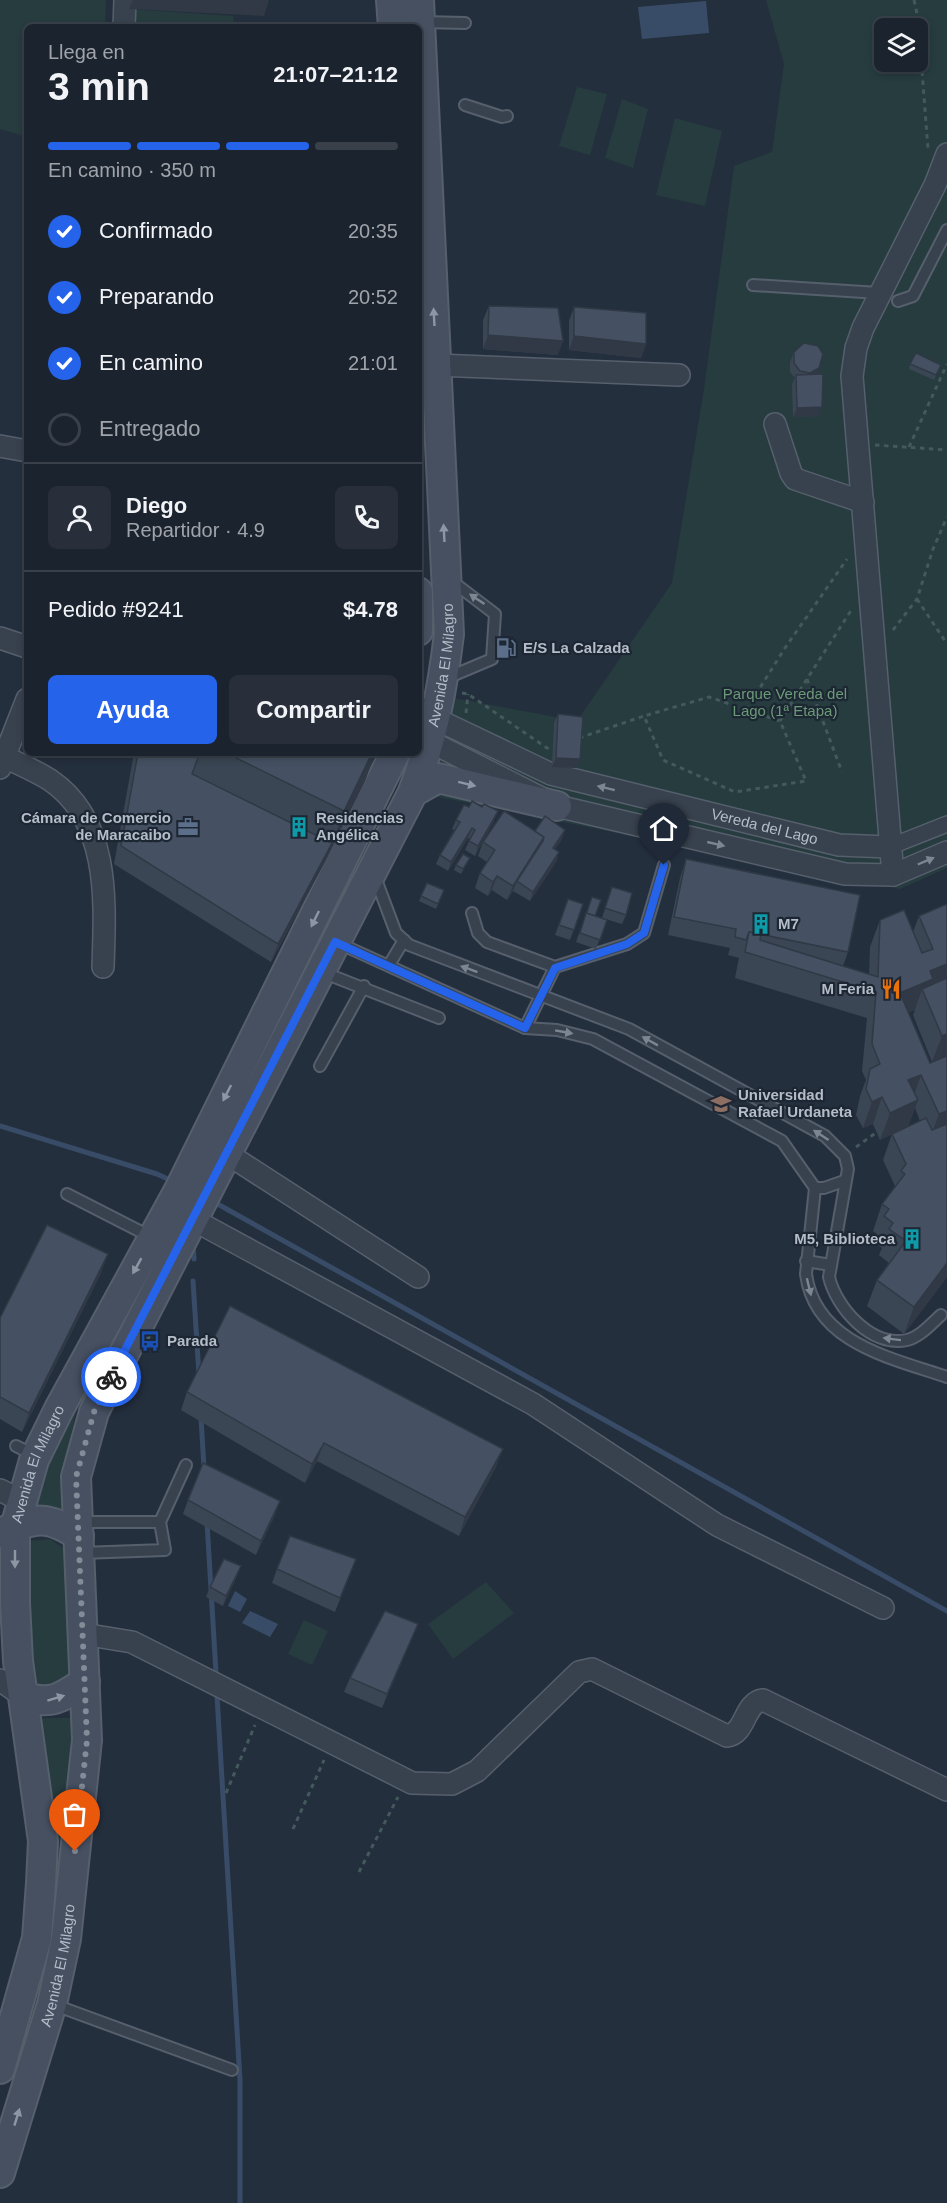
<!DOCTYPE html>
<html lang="es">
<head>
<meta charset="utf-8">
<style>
  body { margin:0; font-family:Helvetica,sans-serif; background:#282f3a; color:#f1f3f6; height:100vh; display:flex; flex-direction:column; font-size:22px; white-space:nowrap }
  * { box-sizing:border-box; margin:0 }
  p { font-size:20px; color:#a0a4aa }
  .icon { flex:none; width:33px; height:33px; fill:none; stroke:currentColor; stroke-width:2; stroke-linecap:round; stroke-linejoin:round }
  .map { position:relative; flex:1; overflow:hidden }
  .details { position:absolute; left:24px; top:24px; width:398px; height:732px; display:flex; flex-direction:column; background:#1b232e; border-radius:9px; box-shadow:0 3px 9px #0003,0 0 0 2px #39404a }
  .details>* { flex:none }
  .buttons { position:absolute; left:874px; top:18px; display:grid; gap:12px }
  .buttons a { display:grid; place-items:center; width:54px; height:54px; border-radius:9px; background:#1b232e; box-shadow:0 3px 9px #0003,0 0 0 2px #39404a; font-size:30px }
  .pin { position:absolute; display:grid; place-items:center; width:51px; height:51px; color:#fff; margin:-62px -26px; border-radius:50% 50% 50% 0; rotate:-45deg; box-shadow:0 0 6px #0007 }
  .pin .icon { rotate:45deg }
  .courier { position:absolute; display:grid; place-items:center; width:60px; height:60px; margin:-30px; border:4px solid #2563eb; border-radius:50%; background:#fff; color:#222; box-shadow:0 2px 8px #0007 }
  .summary em { font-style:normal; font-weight:700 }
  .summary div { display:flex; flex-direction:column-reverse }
  .summary { display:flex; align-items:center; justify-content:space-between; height:102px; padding:0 24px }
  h1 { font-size:39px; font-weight:700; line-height:45px }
  .bar { display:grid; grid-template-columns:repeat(4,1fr); gap:9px 6px; align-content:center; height:72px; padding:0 24px }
  .bar i { height:8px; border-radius:4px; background:#39404a }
  .bar .current { background:#2563eb }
  .bar p { grid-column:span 4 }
  .line { display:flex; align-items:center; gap:15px; padding:0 24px; border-top:2px solid #39404a }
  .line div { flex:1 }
  .round { display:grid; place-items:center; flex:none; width:63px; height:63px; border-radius:9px; background:#282f3a }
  ol { padding:0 24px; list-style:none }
  li { display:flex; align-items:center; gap:18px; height:66px }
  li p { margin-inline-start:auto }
  li .icon { padding:6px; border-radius:50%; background:#2563eb; color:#fff; stroke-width:4 }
  li:last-child { color:#a0a4aa }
  li i { width:33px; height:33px; border:3px solid #39404a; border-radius:50% }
  .primary-button { display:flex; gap:12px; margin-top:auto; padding:12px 24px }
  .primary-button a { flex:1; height:69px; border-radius:9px; background:#2563eb; color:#fff; font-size:24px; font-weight:700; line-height:69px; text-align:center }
  .primary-button a+a { background:#282f3a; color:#f1f3f6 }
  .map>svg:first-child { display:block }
  .green { fill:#263c3f; fill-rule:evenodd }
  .water { fill:#394c67 }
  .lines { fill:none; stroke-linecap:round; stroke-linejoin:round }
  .stream { stroke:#394c67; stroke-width:5 }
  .service-casing { stroke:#565f6c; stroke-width:14 }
  .pedestrian-casing { stroke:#565f6c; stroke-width:18 }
  .minor-casing { stroke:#565f6c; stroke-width:24 }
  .secondary-casing { stroke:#565f6c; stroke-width:32 }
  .path { stroke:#44595c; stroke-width:3; stroke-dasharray:4.5 4.5; stroke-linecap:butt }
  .service { stroke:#38414e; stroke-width:10 }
  .pedestrian { stroke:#38414e; stroke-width:15 }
  .minor { stroke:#38414e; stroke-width:21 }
  .secondary { stroke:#465061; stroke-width:28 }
  .wall { fill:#3b4654; fill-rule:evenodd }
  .shaded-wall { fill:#303945 }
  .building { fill:#455162; stroke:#303945; stroke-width:1.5 }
  .oneway { fill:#8e96a5 }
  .oneway2 { fill:#7c8592 }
  .done { stroke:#828b98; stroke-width:6; stroke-dasharray:0 10.8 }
  .route { stroke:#2563eb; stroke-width:8 }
  .labels { text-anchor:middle; stroke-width:4.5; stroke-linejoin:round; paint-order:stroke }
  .poi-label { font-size:15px; font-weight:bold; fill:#b4bcc9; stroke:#1d2633; text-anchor:start }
  .street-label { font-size:15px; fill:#b4bcc9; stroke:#1d2633 }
  .park-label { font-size:15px; fill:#6b9a76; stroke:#1d2633 }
</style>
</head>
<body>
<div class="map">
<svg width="947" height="2203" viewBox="0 0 947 2203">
  <rect width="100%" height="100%" fill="#242f3e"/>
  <g class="green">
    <polygon points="0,0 106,0 105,27 27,27 27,137 0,129"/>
    <path d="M766 0H947V868L900 889 413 792 442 696 577 721 672 583 704 389 734 166 772 152 784 64ZM885 28H918V62H885Z"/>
    <polygon points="129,9 233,16 235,27 129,27"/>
    <polygon points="577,87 607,94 590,155 559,146"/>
    <polygon points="622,99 648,109 633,168 605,158"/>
    <polygon points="675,118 722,131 705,206 656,195"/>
    <polygon points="80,1393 67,1454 61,1511 53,1506 32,1510 46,1458"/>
    <polygon points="50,1539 66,1550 75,1676 54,1689 33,1683 25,1574 30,1541"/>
    <polygon points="486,1582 514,1613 453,1659 428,1624"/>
    <polygon points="304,1620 328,1631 312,1665 288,1654"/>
    <polygon points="39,1718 71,1718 69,1815 58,1890 50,1792"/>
  </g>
  <g class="water">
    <polygon points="706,1 709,33 642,39 638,7"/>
    <polygon points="235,1591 247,1599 240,1612 228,1606"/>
    <polygon points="250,1611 278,1624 270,1637 242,1623"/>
  </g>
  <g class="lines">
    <g class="stream">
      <polyline points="0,1126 157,1174 172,1181"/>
      <polyline points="214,1202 947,1611"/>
      <polyline points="193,1246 194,1259"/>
      <polyline points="193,1281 199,1375"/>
      <polyline points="201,1418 204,1468"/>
      <polyline points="207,1522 216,1673"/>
      <polyline points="217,1696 240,2080 240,2203"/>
    </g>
    <g class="service-casing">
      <g id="service">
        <polyline points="422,22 465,23"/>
        <polyline points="465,105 502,117 507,116"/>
        <polyline points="753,285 879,293"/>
        <polyline points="898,301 913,296 947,230"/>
        <polyline points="447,678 492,659 495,614 449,579"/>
        <path d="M375 877 396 933 409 945 629 1029 825 1136 845 1156 848 1169 829 1277C836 1307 871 1348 907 1340 920 1337 931 1324 941 1315"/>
        <polyline points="472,913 478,933 487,942 555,967"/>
        <path d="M336 942 525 1028 557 1030 593 1039 782 1141 815 1188 806 1274C815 1343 891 1358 947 1377"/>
        <polyline points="389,965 404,940"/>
        <polyline points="322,972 439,1018"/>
        <polyline points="525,1028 555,967 627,944 644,933 664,865"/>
        <polyline points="320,1066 364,986"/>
        <polyline points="815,1188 824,1188 844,1181"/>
        <polyline points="67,1194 153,1238"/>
        <polyline points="806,1261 831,1265"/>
        <polyline points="16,1446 36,1456"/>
        <polyline points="79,1522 160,1522"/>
        <polyline points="81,1553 165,1550 160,1522 186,1465"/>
        <polyline points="52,2004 232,2070"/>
      </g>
    </g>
    <g class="pedestrian-casing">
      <polyline id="pedestrian" points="889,847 947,824"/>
    </g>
    <g class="minor-casing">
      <g id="minor">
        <polyline points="124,27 125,0"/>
        <polyline points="437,365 679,375"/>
        <polyline points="775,424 791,473 795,479 863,502"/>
        <polyline points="0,446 27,451"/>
        <polyline points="0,638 27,647"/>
        <path id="s1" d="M418 707 436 719 551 774 839 845 889 847"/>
        <polyline points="418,733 431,742 557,806 845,874 893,875 947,852"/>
        <path d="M5 757C19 764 36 771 50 780 111 821 105 903 103 967"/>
        <polyline points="0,768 27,699"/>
        <polyline points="893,875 852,376 856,348 863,328 935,185 947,154"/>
        <polyline points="226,1153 418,1277"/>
        <polyline points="192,1219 533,1404 717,1525 883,1608"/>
        <polyline points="0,1490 14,1497"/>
        <path d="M83 1634 132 1642 412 1783 452 1784 477 1771 579 1672 592 1669 727 1736C746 1734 744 1702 763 1700L947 1790"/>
        <polyline points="0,1680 24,1697"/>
      </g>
    </g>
    <g class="secondary-casing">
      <g id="secondary">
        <polyline points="391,0 393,27"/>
        <polyline points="418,592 418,631"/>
        <polyline points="413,792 438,778 557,806"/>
        <path d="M1 1533C35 1517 48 1515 79 1536"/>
        <path d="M24 1697C52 1705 61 1698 85 1682"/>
        <path id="s2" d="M0 2069 37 1938 41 1883 43 1841 18 1661 15 1603V1527L34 1460 59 1409 179 1190 395 753"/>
        <path id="s3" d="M0 2173 52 2004 66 1939 87 1740 76 1477 94 1412 413 792C433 736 442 693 449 634L419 0"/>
      </g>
    </g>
    <g class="path">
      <polyline points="914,0 918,18 928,149"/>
      <polyline points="875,445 947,450"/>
      <polyline points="909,447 947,364"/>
      <polyline points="917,599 947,644"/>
      <polyline points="893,630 917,599 933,549 947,517"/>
      <polyline points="807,679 842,772"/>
      <polyline points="462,693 468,694 547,748 555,746"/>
      <polyline points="746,710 785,648 847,559"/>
      <polyline points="466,713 468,694"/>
      <polyline points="780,721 852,609"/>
      <polyline points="579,738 644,716 663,760 735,792 806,781 780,721 709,697 644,716"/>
      <polyline points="856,1147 877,1132"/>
      <polyline points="226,1793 255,1725"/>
      <polyline points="293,1829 324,1760"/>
      <polyline points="359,1872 398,1797"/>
    </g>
    <use href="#service" class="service"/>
    <use href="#pedestrian" class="pedestrian"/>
    <use href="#minor" class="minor"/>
    <use href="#secondary" class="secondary"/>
  </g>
  <g class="wall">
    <polygon points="489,306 558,355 483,349 483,320"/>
    <polygon points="574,307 646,344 641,358 569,350 569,321"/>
    <polygon points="794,352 819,368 817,374 819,416 793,417 792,384 795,378 790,372 790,362"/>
    <polygon points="910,364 941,365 934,380 909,369"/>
    <polygon points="558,714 580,759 576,768 552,767 554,723"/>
    <polygon points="134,753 194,753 199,755 199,753 375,753 365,781 325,862 271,962 114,864"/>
    <polygon points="456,820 494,821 475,856 465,850 470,839 468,838 448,871 436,864 440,855 454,830 452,829"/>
    <polygon points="535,831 562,839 555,849 559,852 556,862 530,901 513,891 507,900 492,890 488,896 475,888 480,873 487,862 478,856 483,842"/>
    <polygon points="470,858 461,874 454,870 456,865"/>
    <path d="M686 859 848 952 843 966 869 975 870 947 880 920 913 932 919 916 947 904V1277L904 1334 867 1306 877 1280 889 1263 879 1255 882 1248 874 1242 877 1234 873 1231 882 1204 895 1186 883 1160 892 1134 880 1140 873 1124 863 1128 856 1115 860 1096 866 1080 862 1071 867 1018 735 978 739 958 728 955 730 948 668 935 680 878ZM915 1010 913 1015 932 1062 930 1063 908 1012ZM915 1108 920 1121 908 1126Z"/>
    <polygon points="427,883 444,890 436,909 419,901"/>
    <polygon points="612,887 626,915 622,924 602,918"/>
    <polygon points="592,897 595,916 607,920 596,949 576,942"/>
    <polygon points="568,899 583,904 570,940 555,935"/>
    <polygon points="101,1273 22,1432 0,1419 0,1318"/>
    <polygon points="187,1392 496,1467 459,1536 317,1461 305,1483 181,1410"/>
    <polygon points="188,1500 275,1515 256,1555 183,1514"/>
    <polygon points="356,1559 335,1612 272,1583 277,1569"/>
    <polygon points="237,1576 223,1606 206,1597 210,1587"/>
    <polygon points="412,1638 382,1708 344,1692 350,1678"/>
  </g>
  <g class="shaded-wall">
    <polygon points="133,0 269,0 264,16 129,9"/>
    <polygon points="488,335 563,341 558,355 483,349"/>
    <polygon points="574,336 646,344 641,358 569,350"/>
    <polygon points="819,368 816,378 807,382 810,373"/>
    <polygon points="822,407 819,416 793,417 797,408"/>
    <polygon points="372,753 375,753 365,781 325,862 271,962 278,944 332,843 344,811"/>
    <polygon points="556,758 580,759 576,768 552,767"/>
    <polygon points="498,811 494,821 475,856 478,846"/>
    <polygon points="472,828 468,838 448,871 451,862"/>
    <polygon points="565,830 562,839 549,858 553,848"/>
    <polygon points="544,837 539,851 517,881 513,891 507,900 513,886"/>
    <polygon points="559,852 556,862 530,901 533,892"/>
    <polygon points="497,876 492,890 488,896 493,882"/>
    <polygon points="947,964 947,986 922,989 915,1010 890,1020 900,993 930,971"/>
    <polygon points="947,1034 947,1056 932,1062 942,1036"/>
    <polygon points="921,1075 912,1101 908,1080"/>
    <polygon points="882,1097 873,1124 863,1128 872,1102"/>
    <polygon points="918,1100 908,1127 880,1140 890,1113"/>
    <polygon points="947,1111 947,1133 929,1141 939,1114"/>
    <polygon points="108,1254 101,1273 22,1432 29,1413"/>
    <polygon points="947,1263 947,1277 904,1334 914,1307"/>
    <polygon points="324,1443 317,1461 305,1483 312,1464"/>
    <polygon points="503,1449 496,1467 459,1536 465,1517"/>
    <polygon points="280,1501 275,1515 256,1555 261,1541"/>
    <polygon points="241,1566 237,1576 223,1606 226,1596"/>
    <polygon points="418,1624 382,1708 387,1694"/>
  </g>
  <g class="building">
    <polygon points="489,306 558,308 563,341 488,335"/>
    <polygon points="574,307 646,313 646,344 574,336"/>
    <polygon points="804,343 818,346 823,354 819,368 810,373 800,371 794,363 794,352"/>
    <polygon points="916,353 941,365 936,375 910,364"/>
    <polygon points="823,374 822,407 797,408 796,375"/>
    <polygon points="558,714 583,717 580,759 556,758"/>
    <polygon points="138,753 194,753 199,755 192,774 332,843 278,944 121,846"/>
    <polygon points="226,753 372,753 344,811"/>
    <polygon points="472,801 482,807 484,804 498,811 478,846 469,841 475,830 472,828 451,862 440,855 460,822 456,820 464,805 469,807"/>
    <polygon points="504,811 544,837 513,886 497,876 493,882 480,873 495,850 483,842"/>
    <polygon points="545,816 565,830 553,848 559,852 533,892 517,881 543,841 544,837 535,831"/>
    <polygon points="463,854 470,858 463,869 456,865"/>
    <polygon points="686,859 860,895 848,952 749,932 746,940 735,937 736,929 674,917"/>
    <polygon points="427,883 444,890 438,904 421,896"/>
    <polygon points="612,887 632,893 626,915 605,908"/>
    <polygon points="592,897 601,900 595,916 586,913 585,918"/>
    <polygon points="568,899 583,904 574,930 559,925"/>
    <polygon points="947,904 947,964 930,971 933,979 900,993 930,1063 947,1056 947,1111 939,1114 921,1075 908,1080 918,1100 890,1113 882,1097 872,1102 866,1089 870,1069 880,1064 872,1044 876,992 745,952 749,932 761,934 760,940 878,977 880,920 904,910 922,953 933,949 919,916"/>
    <polygon points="586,913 607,920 600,940 580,933"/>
    <polygon points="947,978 947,1034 942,1036 922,989"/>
    <polygon points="926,1118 932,1130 947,1124 947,1263 914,1307 877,1280 906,1241 889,1229 893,1223 884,1216 889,1209 882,1204 905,1174 901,1171 906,1164 892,1134"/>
    <polygon points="47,1225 108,1254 29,1413 0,1397 0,1318"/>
    <polygon points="230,1306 503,1449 465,1517 324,1443 312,1464 187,1392"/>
    <polygon points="203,1463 280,1501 261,1541 188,1500"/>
    <polygon points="290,1536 356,1559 340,1598 277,1569"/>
    <polygon points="224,1559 241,1566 226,1596 210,1587"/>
    <polygon points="385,1611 418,1624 387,1694 350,1678"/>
  </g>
  <defs><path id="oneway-solid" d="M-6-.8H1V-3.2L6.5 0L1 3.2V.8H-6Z" transform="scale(1.5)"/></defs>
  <g class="oneway">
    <use href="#oneway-solid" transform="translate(434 317) rotate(-93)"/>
    <use href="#oneway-solid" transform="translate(444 533) rotate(-93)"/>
    <use href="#oneway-solid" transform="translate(467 784) rotate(14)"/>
    <use href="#oneway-solid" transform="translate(315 919) rotate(116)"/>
    <use href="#oneway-solid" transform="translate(227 1093) rotate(117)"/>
    <use href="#oneway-solid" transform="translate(137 1266) rotate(119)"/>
    <use href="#oneway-solid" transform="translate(15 1559) rotate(90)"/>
    <use href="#oneway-solid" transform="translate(56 1698) rotate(-17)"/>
    <use href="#oneway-solid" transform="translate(17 2117) rotate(-73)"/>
  </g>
  <g class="oneway2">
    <use href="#oneway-solid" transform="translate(477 599) rotate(-146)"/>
    <use href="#oneway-solid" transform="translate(606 788) rotate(-166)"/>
    <use href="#oneway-solid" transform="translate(716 844) rotate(13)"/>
    <use href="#oneway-solid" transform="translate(926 861) rotate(-23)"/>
    <use href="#oneway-solid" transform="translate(469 969) rotate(-160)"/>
    <use href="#oneway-solid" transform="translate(564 1032) rotate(10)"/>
    <use href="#oneway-solid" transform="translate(650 1041) rotate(-151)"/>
    <use href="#oneway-solid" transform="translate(821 1135) rotate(-147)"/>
    <use href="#oneway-solid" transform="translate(809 1287) rotate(76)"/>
    <use href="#oneway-solid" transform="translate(892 1339) rotate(-173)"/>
  </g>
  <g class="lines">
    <polyline class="done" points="75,1851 87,1740 76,1477 94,1412 111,1377"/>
    <polyline class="route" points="111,1377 335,942 525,1028 555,968 627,944 644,933 664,865"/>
  </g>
  <defs>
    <g id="fuel-bare" transform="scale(1.62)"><path d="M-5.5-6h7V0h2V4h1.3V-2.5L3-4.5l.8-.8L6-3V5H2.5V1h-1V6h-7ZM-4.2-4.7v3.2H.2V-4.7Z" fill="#5c6f8a" stroke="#1d2633" stroke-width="2.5" paint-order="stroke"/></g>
    <g id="office-bare" transform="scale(1.62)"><path d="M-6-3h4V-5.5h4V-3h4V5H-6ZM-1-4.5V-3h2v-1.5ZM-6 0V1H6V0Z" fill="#5c6f8a" stroke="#1d2633" stroke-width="2.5" paint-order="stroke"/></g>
    <g id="building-bare" transform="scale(1.62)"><path d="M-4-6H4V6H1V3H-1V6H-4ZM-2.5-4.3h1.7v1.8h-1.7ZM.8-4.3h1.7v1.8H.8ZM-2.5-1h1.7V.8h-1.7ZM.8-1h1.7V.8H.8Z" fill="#0f9aa8" stroke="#1d2633" stroke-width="2.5" paint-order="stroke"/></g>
    <g id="restaurant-bare" transform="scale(1.62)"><path d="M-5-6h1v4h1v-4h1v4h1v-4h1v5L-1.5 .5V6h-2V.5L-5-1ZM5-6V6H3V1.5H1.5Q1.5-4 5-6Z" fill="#e8710a" stroke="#1d2633" stroke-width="2.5" paint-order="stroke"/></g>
    <g id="university-bare" transform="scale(1.62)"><path d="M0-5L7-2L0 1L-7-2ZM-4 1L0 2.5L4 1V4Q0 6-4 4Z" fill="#8d6e63" stroke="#1d2633" stroke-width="2.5" paint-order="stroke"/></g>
    <g id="bus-bare" transform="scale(1.62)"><path d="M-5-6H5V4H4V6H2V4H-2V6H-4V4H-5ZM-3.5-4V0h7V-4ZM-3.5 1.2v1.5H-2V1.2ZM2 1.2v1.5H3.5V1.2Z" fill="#1a4fb4" stroke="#1d2633" stroke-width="2.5" paint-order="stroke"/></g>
  </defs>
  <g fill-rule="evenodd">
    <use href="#fuel-bare" x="506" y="648"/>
    <use href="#office-bare" x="188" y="827"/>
    <use href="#building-bare" x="299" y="827"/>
    <use href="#building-bare" x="761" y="924"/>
    <use href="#restaurant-bare" x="891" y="989"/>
    <use href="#university-bare" x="721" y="1104"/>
    <use href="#building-bare" x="912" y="1239"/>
    <use href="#bus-bare" x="150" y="1341"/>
  </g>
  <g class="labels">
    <g class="poi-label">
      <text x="523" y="653">E/S La Calzada</text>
      <text x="171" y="823" text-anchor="end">Cámara de Comercio<tspan x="171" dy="17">de Maracaibo</tspan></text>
      <text x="316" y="823">Residencias<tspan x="316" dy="17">Angélica</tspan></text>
      <text x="778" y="929">M7</text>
      <text x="874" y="994" text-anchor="end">M Feria</text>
      <text x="738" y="1100">Universidad<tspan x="738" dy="17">Rafael Urdaneta</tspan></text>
      <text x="895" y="1244" text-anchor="end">M5, Biblioteca</text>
      <text x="167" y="1346">Parada</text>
    </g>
    <g class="street-label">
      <text dy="5" stroke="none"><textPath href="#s3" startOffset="1602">Avenida El Milagro</textPath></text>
      <text dy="5" stroke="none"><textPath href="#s1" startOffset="369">Vereda del Lago</textPath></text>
      <text dy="5" stroke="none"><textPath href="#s2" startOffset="616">Avenida El Milagro</textPath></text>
      <text dy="5" stroke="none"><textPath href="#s3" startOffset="216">Avenida El Milagro</textPath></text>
    </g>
    <g class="park-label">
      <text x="785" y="699">Parque Vereda del<tspan x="785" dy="17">Lago (1ª Etapa)</tspan></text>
    </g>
  </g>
</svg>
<div class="buttons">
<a><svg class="icon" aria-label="layers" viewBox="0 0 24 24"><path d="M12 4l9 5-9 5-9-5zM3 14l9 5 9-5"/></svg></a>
</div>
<div class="pin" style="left:75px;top:1851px;background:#ea580c"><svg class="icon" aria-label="bag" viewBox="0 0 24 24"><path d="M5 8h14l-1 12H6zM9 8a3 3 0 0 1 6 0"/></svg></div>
<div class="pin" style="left:664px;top:865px;background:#1f2937"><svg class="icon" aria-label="home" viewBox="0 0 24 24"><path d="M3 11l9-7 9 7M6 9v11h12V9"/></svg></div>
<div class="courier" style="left:111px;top:1377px"><svg class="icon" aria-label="bike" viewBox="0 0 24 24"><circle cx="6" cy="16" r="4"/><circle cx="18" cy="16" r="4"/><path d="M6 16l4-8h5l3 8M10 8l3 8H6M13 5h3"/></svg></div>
<section class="details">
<div class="summary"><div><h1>3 min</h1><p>Llega en</p></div><em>21:07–21:12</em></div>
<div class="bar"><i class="current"></i><i class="current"></i><i class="current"></i><i></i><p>En camino · 350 m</p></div>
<ol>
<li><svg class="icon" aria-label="check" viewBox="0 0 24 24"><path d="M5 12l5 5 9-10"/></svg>Confirmado<p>20:35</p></li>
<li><svg class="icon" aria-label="check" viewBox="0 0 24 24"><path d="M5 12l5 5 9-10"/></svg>Preparando<p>20:52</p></li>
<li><svg class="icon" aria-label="check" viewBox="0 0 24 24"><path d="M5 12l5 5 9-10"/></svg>En camino<p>21:01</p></li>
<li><i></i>Entregado</li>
</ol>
<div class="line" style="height:108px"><a class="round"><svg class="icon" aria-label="person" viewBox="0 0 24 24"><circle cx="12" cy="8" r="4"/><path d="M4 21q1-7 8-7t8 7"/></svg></a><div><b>Diego</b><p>Repartidor · 4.9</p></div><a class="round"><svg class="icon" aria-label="phone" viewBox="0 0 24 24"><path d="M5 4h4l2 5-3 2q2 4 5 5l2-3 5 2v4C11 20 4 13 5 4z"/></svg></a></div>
<div class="line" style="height:78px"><div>Pedido #9241</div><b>$4.78</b></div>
<div class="primary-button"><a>Ayuda</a><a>Compartir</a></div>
</section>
</div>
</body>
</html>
